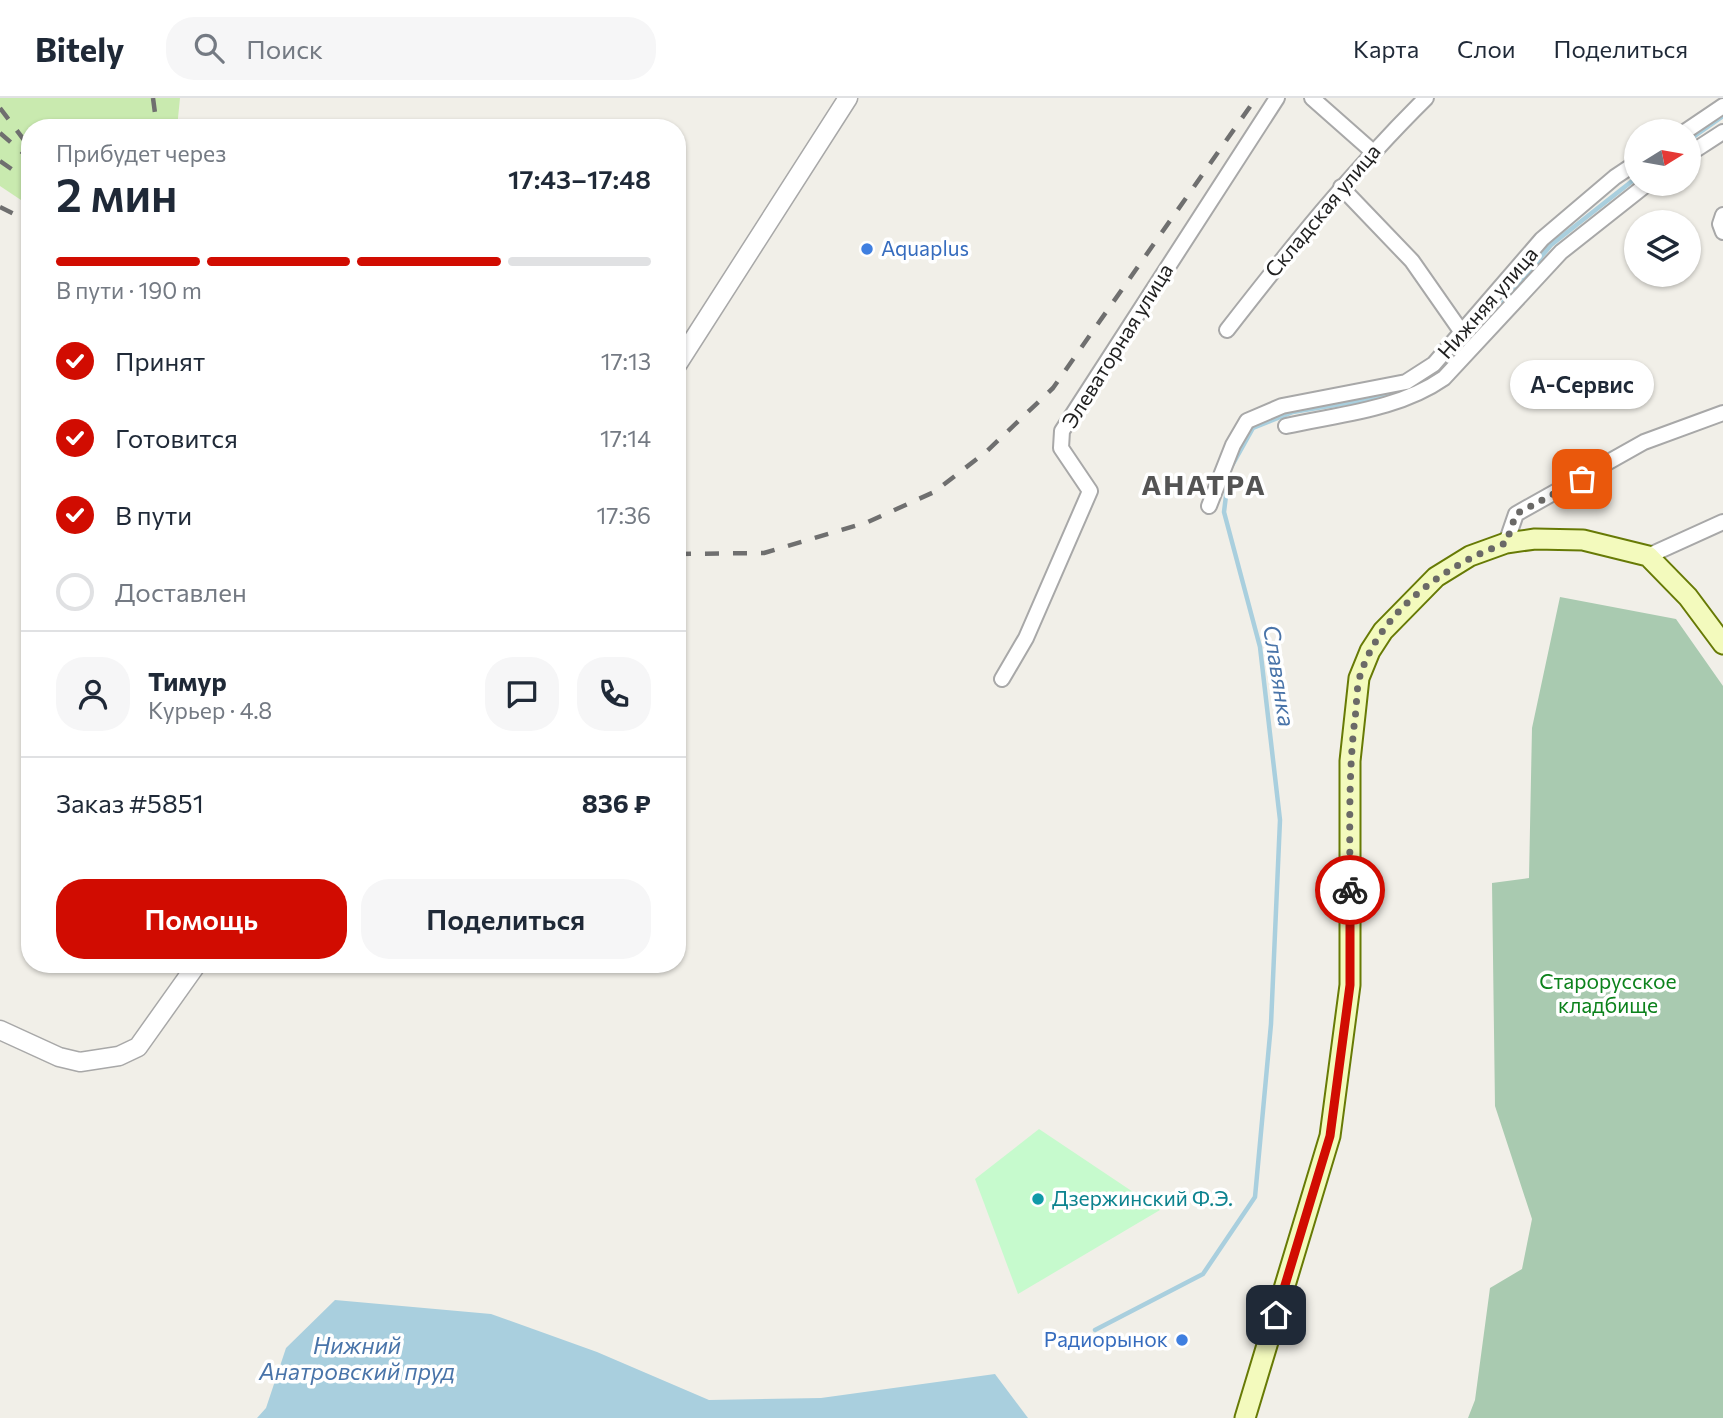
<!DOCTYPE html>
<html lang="ru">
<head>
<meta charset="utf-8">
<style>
  body { margin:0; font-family:Commissioner,sans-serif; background:#f6f6f7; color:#1f2937; height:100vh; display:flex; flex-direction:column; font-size:26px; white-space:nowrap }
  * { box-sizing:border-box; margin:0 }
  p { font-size:23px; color:#747a83 }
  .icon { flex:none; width:38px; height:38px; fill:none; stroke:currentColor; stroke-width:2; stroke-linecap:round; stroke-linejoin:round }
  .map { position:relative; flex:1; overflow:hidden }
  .drawer { position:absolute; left:21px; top:21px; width:665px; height:854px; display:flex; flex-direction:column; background:#fff; border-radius:28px; box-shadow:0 2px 5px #0004 }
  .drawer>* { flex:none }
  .needle { width:46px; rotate:79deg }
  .tools { position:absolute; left:1624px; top:21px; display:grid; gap:14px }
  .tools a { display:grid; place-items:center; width:77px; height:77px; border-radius:50%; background:#fff; box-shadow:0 2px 5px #0004; font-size:35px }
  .pin { position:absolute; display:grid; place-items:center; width:60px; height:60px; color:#fff; margin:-30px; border-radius:14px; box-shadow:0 4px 10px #0006 }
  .courier { position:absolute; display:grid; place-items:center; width:70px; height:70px; margin:-35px; border:5px solid #d10c01; border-radius:50%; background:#fff; color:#222; box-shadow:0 2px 9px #0007 }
  .bubble { position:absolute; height:49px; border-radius:24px; background:#fff; box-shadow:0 2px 5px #0004; font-size:23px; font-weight:600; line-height:49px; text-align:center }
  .headline em { font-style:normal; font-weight:600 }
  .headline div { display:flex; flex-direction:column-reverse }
  .headline { display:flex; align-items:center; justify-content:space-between; height:119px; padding:0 35px }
  h1 { font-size:46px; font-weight:600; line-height:52px }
  .bar { display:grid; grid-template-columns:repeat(4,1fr); gap:10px 7px; align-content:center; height:84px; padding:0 35px }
  .bar i { height:9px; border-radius:5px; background:#e0e1e3 }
  .bar .selected { background:#d10c01 }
  .bar p { grid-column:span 4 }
  .line { display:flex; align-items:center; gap:18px; padding:0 35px; border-top:2px solid #e0e1e3 }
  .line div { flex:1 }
  .round { display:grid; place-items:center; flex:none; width:74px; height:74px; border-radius:28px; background:#f6f6f7 }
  ol { padding:0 35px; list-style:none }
  li { display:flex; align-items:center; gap:21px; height:77px }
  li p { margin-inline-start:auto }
  li .icon { padding:7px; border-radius:50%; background:#d10c01; color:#fff; stroke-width:4 }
  li:last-child { color:#747a83 }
  li i { width:38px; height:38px; border:4px solid #e0e1e3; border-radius:50% }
  .primary-button { display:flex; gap:14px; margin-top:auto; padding:14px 35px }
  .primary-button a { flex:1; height:80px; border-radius:28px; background:#d10c01; color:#fff; font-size:28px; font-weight:600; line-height:80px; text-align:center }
  .primary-button a+a { background:#f6f6f7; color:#1f2937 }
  header { display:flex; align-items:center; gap:42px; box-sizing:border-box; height:98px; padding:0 35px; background:#fff; border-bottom:2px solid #e0e1e3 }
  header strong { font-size:33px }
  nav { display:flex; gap:38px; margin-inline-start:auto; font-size:24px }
  .search { width:490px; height:63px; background:#f6f6f7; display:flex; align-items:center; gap:18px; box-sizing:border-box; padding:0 24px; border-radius:28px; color:#747a83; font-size:26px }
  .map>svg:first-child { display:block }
  .grass { fill:#c9eaaf }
  .cemetery { fill:#a9cab0 }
  .park { fill:#c6facd }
  .water { fill:#a9cfde }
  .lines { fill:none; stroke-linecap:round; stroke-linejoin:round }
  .stream { stroke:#a9cfde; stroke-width:4.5 }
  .minor-casing { stroke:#a8a8a8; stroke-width:18 }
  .tertiary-casing { stroke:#a8a8a8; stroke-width:21 }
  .secondary-casing { stroke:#677a05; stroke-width:23 }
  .minor { stroke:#fff; stroke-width:14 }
  .tertiary { stroke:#fff; stroke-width:18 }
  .secondary { stroke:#f3fabd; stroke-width:19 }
  .rail { stroke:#6f6f6f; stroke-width:4.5; stroke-dasharray:14 14; stroke-linecap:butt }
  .done { stroke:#6a6967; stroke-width:7; stroke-dasharray:0 12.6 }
  .route { stroke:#d10c01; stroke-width:9 }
  .shop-dot { fill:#3f7fe0; stroke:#fff; stroke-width:2.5 }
  .culture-dot { fill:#0f9aa8; stroke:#fff; stroke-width:2.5 }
  .labels { text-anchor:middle; stroke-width:7; stroke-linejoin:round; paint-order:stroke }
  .street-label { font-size:21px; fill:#212121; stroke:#fff }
  .shop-label { font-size:21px; fill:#366cbe; stroke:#fff; text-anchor:start }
  .park-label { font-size:21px; fill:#0c821c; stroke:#fff }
  .culture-label { font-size:21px; fill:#0d838f; stroke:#fff; text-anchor:start }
  .water-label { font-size:23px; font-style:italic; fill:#4974a9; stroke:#fff }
  .district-label { font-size:28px; font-weight:bold; letter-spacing:2px; fill:#545454; stroke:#fff }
</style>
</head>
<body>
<header>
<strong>Bitely</strong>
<div class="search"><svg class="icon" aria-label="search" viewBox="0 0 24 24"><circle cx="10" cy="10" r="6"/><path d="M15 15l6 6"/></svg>Поиск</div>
<nav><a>Карта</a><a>Слои</a><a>Поделиться</a></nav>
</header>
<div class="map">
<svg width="1723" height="1320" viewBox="0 0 1723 1320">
  <rect width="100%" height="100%" fill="#f1efe8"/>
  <polygon class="grass" points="0,0 180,0 177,30 30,30 30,108 0,88"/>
  <polygon class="cemetery" points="1560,499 1676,521 1723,588 1723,1320 1468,1320 1475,1302 1490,1190 1522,1171 1532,1121 1495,1008 1492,785 1529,780 1532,630"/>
  <polygon class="park" points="1039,1031 1160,1112 1018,1196 975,1081"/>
  <polygon class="water" points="335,1202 491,1216 597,1254 709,1302 821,1300 995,1276 1028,1320 257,1320 266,1310 286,1250"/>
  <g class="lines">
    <g class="stream">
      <polyline points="1689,42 1723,18"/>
      <polyline points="1486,225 1551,147 1636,80"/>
      <polyline points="1095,1232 1203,1176 1255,1099 1271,926 1280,722 1260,549 1224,414 1229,373 1253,330 1293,314 1395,297 1439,274 1471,241"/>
    </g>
    <g class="minor-casing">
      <g id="minor">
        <polyline points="1312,0 1372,53"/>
        <polyline points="1686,33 1723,8"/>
        <polyline points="1689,56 1723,34"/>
        <polyline points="1341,89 1412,163 1463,236"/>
        <polyline points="1723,117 1720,126 1723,134"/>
        <path d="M1227 232C1290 151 1353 72 1426 0"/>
        <path d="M1286 328C1339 316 1398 312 1444 280L1561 154 1647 86"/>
        <polyline points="1209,408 1233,347 1247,323 1282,308 1406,284 1434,266 1542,141 1615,79 1636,65"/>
        <polyline points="1506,445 1516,416 1644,344 1723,315"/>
        <polyline points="1648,458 1723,424"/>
        <polyline points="1002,581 1026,540 1090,393 1061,350 1062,333 1277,0"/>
      </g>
    </g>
    <g class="tertiary-casing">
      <g id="tertiary">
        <polyline points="677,267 848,0"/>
        <polyline points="0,932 59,959 80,964 119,958 138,949 197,866"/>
      </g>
    </g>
    <g class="secondary-casing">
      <polyline id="secondary" points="1245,1320 1330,1038 1350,887 1350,663 1359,580 1370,553 1383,533 1436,479 1470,458 1506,445 1535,441 1583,442 1648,458 1688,499 1723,546"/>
    </g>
    <use href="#minor" class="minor"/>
    <use href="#tertiary" class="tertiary"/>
    <use href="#secondary" class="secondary"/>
    <g class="rail">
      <polyline points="153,0 157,30"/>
      <polyline points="0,10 30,50"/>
      <polyline points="0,35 30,61"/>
      <polyline points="0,63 30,84"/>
      <polyline points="0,109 30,124"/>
      <polyline points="677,456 764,455 868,424 934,394 986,354 1053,290 1256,0"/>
    </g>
  </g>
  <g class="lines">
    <path class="done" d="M1350 792C1350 735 1348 677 1355 620 1357 607 1356 591 1360 578 1380 513 1445 467 1506 445L1516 416 1582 381"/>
    <polyline class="route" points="1276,1217 1330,1038 1350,887 1350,792"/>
  </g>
  <g class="shop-dot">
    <circle cx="867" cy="151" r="7"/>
    <circle cx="1182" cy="1242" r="7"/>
  </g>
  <circle class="culture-dot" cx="1038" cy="1101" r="7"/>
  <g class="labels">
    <g class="street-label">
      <text transform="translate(1323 113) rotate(-50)" y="7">Складская улица</text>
      <text transform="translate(1488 205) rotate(-49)" y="7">Нижняя улица</text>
      <text transform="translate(1118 248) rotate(-58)" y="7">Элеваторная улица</text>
    </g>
    <g class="shop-label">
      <text x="881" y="158">Aquaplus</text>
      <text x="1168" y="1249" text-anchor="end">Радиорынок</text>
    </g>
    <g class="park-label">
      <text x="1608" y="891">Старорусское<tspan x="1608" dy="24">кладбище</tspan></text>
    </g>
    <g class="culture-label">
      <text x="1052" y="1108">Дзержинский Ф.Э.</text>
    </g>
    <g class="water-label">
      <text transform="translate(1279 578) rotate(81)" y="8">Славянка</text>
      <text x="357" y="1256">Нижний<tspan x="357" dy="26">Анатровский пруд</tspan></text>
    </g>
    <g class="district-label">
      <text x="1204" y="397">АНАТРА</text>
    </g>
  </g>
</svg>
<div class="tools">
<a><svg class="needle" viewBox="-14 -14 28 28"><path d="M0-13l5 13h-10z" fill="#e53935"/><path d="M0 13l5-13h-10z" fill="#747a83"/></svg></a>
<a><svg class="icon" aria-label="layers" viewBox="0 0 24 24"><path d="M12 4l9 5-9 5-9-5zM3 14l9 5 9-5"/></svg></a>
</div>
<div class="pin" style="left:1582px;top:381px;background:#ea580c"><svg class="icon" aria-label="bag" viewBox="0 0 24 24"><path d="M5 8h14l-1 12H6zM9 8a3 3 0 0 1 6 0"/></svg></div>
<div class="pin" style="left:1276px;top:1217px;background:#1f2937"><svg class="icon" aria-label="home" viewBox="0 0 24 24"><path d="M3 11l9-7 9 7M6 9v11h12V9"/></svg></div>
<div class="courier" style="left:1350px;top:792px"><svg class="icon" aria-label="bike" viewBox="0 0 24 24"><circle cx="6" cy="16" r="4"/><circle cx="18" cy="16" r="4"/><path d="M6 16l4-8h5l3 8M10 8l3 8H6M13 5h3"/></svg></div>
<div class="bubble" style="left:1510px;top:262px;width:144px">А-Сервис</div>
<section class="drawer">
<div class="headline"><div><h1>2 мин</h1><p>Прибудет через</p></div><em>17:43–17:48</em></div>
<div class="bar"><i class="selected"></i><i class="selected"></i><i class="selected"></i><i></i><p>В пути · 190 m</p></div>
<ol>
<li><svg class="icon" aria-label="check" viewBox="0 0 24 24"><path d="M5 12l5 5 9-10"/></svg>Принят<p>17:13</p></li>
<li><svg class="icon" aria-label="check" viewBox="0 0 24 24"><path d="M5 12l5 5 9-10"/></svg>Готовится<p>17:14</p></li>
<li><svg class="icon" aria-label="check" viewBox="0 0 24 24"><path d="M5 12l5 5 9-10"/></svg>В пути<p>17:36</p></li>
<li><i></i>Доставлен</li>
</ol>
<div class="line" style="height:126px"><a class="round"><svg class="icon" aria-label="person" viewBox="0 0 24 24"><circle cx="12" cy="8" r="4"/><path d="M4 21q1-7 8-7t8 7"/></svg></a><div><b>Тимур</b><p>Курьер · 4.8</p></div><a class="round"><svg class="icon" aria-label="chat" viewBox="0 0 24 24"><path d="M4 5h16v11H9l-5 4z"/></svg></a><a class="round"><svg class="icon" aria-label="phone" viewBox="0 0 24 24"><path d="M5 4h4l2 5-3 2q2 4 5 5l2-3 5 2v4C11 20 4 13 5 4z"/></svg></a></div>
<div class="line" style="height:91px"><div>Заказ #5851</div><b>836 ₽</b></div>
<div class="primary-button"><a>Помощь</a><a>Поделиться</a></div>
</section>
</div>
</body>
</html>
